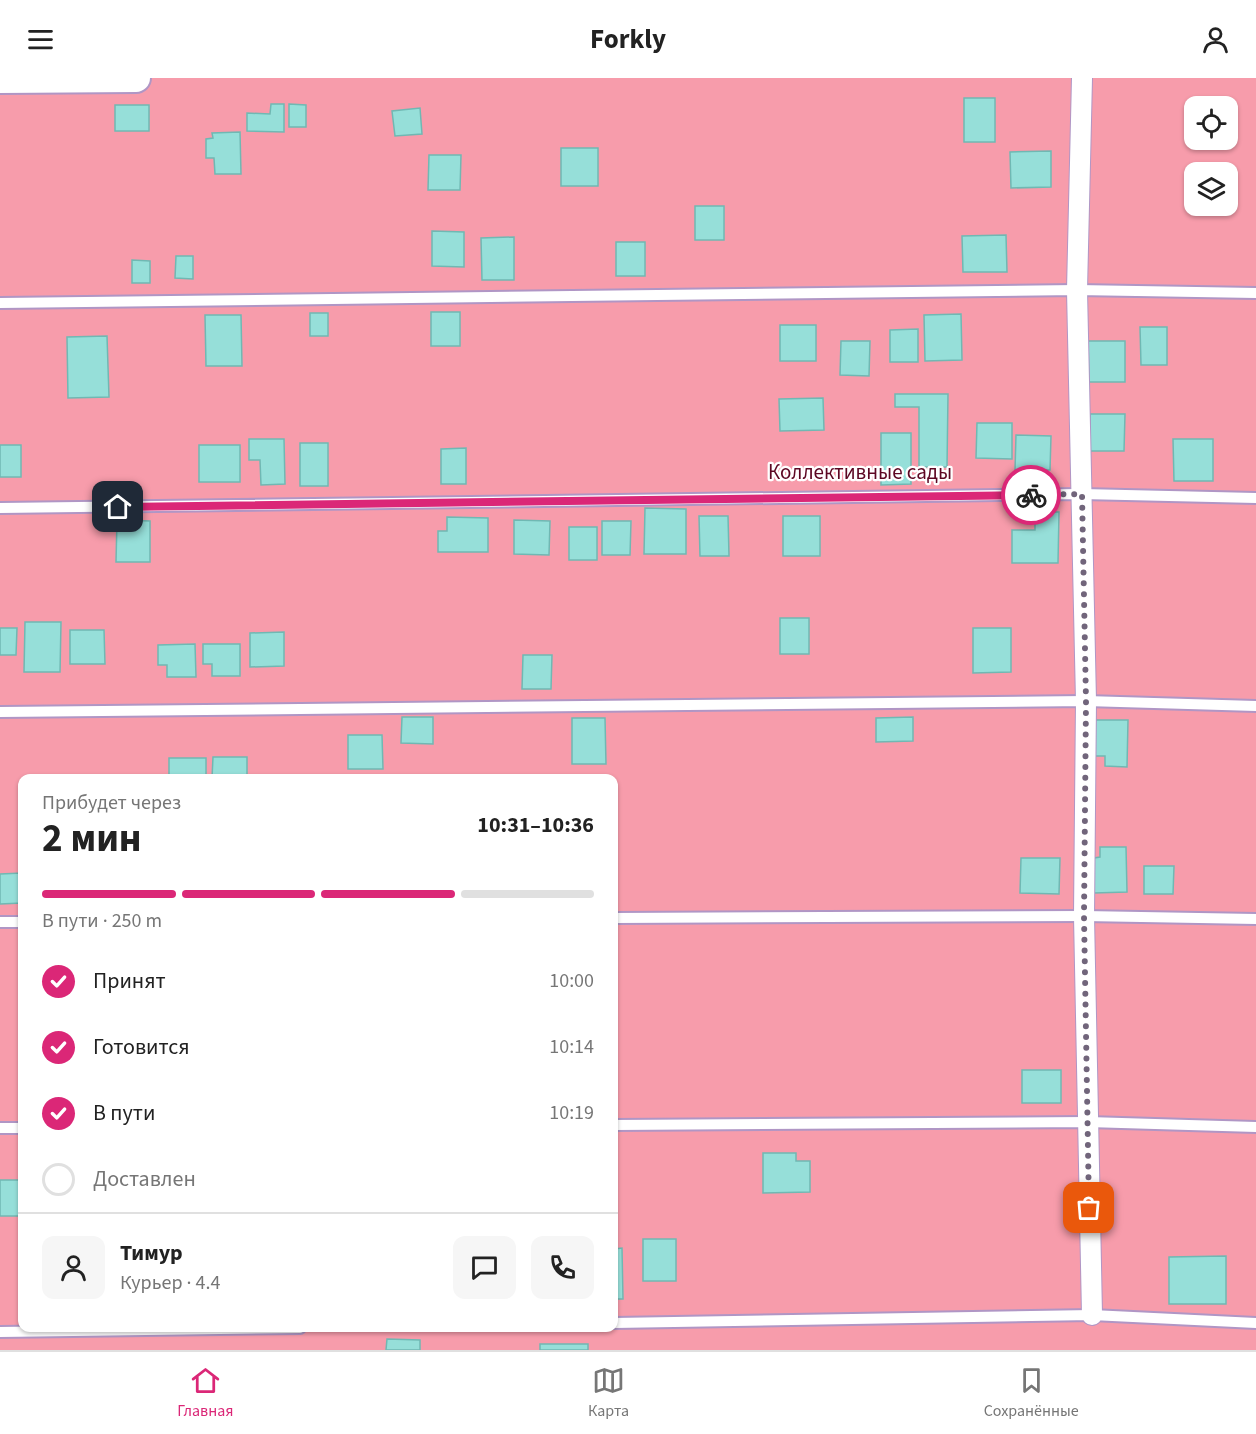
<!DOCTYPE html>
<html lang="ru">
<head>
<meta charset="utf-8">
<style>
  body { margin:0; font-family:"Source Sans 3",sans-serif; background:#f6f6f6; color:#222; height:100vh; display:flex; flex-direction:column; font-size:22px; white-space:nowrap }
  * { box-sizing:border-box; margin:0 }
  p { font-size:20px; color:#767676 }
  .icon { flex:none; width:33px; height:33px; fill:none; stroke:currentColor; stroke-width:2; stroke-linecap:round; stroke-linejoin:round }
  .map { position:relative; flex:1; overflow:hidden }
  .panel { position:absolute; left:18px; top:696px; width:600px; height:558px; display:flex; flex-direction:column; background:#fff; border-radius:12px; box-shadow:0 2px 4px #0004 }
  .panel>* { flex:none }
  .fabs { position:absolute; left:1184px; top:18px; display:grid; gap:12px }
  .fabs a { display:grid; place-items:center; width:54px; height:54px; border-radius:12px; background:#fff; box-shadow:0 2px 4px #0004; font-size:30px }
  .pin { position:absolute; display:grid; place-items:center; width:51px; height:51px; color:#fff; margin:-26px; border-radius:12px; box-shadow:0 3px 9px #0006 }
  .courier { position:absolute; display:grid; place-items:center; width:60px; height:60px; margin:-30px; border:4px solid #db2777; border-radius:50%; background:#fff; color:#222; box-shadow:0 2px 8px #0007 }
  .overview em { font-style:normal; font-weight:700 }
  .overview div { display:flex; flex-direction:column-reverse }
  .overview { display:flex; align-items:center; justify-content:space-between; height:102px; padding:0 24px }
  h1 { font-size:39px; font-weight:700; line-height:45px }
  .bar { display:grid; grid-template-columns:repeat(4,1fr); gap:9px 6px; align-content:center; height:72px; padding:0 24px }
  .bar i { height:8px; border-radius:4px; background:#e0e0e0 }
  .bar .on { background:#db2777 }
  .bar p { grid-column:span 4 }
  .line { display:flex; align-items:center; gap:15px; padding:0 24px; border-top:2px solid #e0e0e0 }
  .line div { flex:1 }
  .round { display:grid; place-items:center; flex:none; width:63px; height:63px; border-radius:12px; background:#f6f6f6 }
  ol { padding:0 24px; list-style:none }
  li { display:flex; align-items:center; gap:18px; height:66px }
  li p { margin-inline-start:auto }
  li .icon { padding:6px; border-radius:50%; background:#db2777; color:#fff; stroke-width:4 }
  li:last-child { color:#767676 }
  li i { width:33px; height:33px; border:3px solid #e0e0e0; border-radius:50% }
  header { display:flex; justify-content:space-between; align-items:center; height:78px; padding:0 24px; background:#fff; font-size:27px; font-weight:700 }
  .dock { display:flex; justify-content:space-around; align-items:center; height:84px; border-top:2px solid #e0e0e0; background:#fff; font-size:16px; color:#767676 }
  .dock a { display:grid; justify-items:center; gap:3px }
  .dock .on { color:#db2777 }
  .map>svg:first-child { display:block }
  .green { fill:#f79cab; fill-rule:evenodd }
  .building { fill:#96dfd9; stroke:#70b8b3; stroke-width:1.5 }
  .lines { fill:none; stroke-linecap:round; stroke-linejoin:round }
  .lane-casing { stroke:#b096c5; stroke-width:14 }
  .street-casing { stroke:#b096c5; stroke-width:22 }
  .secondary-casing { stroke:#b096c5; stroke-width:32 }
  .lane { stroke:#fff; stroke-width:10 }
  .street { stroke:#fff; stroke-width:20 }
  .secondary { stroke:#fff; stroke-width:28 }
  .done { stroke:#71657b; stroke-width:6; stroke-dasharray:0 10.8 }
  .route { stroke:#db2777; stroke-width:8 }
  .labels { text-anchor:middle; stroke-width:4.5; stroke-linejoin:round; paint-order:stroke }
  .park-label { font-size:21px; fill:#5d0723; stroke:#fff }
</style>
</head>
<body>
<header><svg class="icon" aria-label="menu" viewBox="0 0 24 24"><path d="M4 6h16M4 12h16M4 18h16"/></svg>Forkly<svg class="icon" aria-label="person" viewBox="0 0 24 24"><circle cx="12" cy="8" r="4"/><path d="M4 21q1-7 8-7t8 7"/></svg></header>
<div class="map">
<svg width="1256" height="1272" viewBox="0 0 1256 1272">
  <rect width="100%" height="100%" fill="#ecdcfa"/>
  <path class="green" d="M0 0H1256V1272H0ZM1194 28H1227V62H1194ZM1194 94H1227V128H1194ZM22 700H614V1250H22Z"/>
  <g class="building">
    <rect x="964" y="20" width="31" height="44"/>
    <polygon points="271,26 284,26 284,54 247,53 247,35 270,36"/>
    <polygon points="289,26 306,27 306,49 289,49"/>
    <rect x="115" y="27" width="34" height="26"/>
    <polygon points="420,30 422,56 395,58 392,33"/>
    <polygon points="240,54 241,96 215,96 214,80 206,80 206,61 213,60 212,55"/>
    <rect x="561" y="70" width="37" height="38"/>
    <polygon points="1051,73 1051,109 1011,110 1010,74"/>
    <polygon points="429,77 461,77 460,112 428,112"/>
    <rect x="695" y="128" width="29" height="34"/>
    <polygon points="432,153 464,154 464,189 432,188"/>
    <polygon points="1006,157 1007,194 963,194 962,158"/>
    <polygon points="514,159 514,202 482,202 481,160"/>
    <rect x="616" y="164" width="29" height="34"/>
    <polygon points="176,178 193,178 193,201 175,200"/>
    <polygon points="132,182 150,183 150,205 132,205"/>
    <rect x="431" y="234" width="29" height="34"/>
    <rect x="310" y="235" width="18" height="23"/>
    <polygon points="961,236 962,282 925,283 924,237"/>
    <polygon points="205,237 241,237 242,288 206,288"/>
    <rect x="780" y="247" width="36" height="36"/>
    <polygon points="1140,249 1167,249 1167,287 1141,287"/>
    <polygon points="918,251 918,284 890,284 890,252"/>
    <polygon points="107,258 109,319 68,320 67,259"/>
    <polygon points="841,263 870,263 869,298 840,297"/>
    <polygon points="1088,263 1125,263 1125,304 1089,304"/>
    <polygon points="895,316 948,316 947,389 919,389 919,329 895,329"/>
    <polygon points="823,320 824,352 780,353 779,321"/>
    <polygon points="1090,336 1125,336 1124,373 1090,373"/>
    <polygon points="977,345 1012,345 1012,381 976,380"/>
    <polygon points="881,355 911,355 911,406 881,407"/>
    <polygon points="1016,357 1051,358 1050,392 1015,392"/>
    <polygon points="249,361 284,361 285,406 261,407 260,382 249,382"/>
    <polygon points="1173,361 1213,361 1213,403 1174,403"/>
    <rect x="300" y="365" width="28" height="43"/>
    <rect x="0" y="367" width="21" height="32"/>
    <rect x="199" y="367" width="41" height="37"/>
    <polygon points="466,370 466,406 441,406 441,371"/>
    <polygon points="645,430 686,431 686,476 644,476"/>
    <polygon points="1035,434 1059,434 1058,485 1012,485 1012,452 1035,452"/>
    <polygon points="699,438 728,438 729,478 700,478"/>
    <rect x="783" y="438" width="37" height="40"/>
    <polygon points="447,439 488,440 488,474 438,474 438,453 447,453"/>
    <polygon points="117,442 150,443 150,484 116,484"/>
    <polygon points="514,442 550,443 549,477 514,476"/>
    <polygon points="602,443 631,443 630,477 602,477"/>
    <rect x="569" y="449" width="28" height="33"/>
    <rect x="780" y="540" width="29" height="36"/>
    <polygon points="25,544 61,544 60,594 24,594"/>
    <polygon points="0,550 17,550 16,577 0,577"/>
    <polygon points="973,550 1011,550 1011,594 973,595"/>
    <polygon points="70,552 104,552 105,586 70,586"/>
    <polygon points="284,554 284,588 250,589 250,555"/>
    <polygon points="195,566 196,599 167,599 167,587 158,587 158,567"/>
    <polygon points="203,566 240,566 240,598 212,598 212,586 203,586"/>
    <polygon points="523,577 552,577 551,611 522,611"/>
    <polygon points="402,639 433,639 433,666 401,665"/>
    <polygon points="913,639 913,663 876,664 876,640"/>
    <polygon points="572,640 605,640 606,686 572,686"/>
    <polygon points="1090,642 1128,642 1127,689 1105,688 1105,678 1090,678"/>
    <polygon points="348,657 382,657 383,691 348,691"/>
    <polygon points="213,679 247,679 247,700 212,700"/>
    <rect x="169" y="680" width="37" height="20"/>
    <polygon points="1100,769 1126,769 1127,814 1094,815 1094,780 1100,779"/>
    <polygon points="1021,780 1060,780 1059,816 1020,815"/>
    <polygon points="1144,788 1174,788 1173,816 1144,816"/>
    <polygon points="22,795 22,825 0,826 0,796"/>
    <rect x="1022" y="992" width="39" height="33"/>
    <polygon points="763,1075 796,1075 796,1083 810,1083 810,1114 763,1115"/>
    <rect x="0" y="1102" width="19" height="36"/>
    <rect x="643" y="1161" width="33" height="42"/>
    <polygon points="622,1170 623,1221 614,1221 614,1171"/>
    <polygon points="1226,1178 1226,1226 1169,1226 1169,1179"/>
    <polygon points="387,1261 420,1262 420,1272 386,1272"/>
    <rect x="540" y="1266" width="48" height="6"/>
  </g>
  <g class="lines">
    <g class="lane-casing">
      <g id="lane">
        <polyline points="0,225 1077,212 1256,215"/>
        <polyline points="0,430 1082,416 1256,420"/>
        <polyline points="0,634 1086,623 1256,628"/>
        <polyline points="614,840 1084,838 1256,841"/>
        <polyline points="0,844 22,844"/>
        <polyline points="614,1047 1088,1044 1256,1049"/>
        <polyline points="0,1050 22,1050"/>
        <polyline points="614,1245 1092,1237 1256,1245"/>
        <polyline points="0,1254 300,1250"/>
      </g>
    </g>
    <g class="street-casing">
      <polyline id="street" points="1082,0 1077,212 1086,623 1084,838 1092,1237"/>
    </g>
    <g class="secondary-casing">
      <polyline id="secondary" points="0,1 136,0"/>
    </g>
    <use href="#lane" class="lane"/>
    <use href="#street" class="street"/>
    <use href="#secondary" class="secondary"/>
  </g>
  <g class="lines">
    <polyline class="done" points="1031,417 1082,416 1086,623 1084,838 1089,1130"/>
    <polyline class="route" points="118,429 1031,417"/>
  </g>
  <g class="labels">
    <g class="park-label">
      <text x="860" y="401">Коллективные сады</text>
    </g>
  </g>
</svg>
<div class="fabs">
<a><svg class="icon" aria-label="locate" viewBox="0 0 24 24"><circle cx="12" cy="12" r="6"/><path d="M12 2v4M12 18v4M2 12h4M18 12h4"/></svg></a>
<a><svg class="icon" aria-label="layers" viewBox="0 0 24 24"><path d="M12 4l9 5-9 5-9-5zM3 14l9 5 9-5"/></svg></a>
</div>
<div class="pin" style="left:1089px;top:1130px;background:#ea580c"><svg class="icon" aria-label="bag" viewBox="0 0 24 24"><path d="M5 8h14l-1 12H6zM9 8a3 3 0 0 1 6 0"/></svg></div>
<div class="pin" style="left:118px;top:429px;background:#1f2937"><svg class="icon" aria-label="home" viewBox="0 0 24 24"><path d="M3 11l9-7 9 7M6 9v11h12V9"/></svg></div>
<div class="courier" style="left:1031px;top:417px"><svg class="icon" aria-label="bike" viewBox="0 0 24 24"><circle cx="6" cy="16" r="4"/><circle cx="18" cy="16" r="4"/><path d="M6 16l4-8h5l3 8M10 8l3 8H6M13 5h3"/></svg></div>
<section class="panel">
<div class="overview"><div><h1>2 мин</h1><p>Прибудет через</p></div><em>10:31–10:36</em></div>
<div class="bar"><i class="on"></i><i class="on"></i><i class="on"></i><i></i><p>В пути · 250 m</p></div>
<ol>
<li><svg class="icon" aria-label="check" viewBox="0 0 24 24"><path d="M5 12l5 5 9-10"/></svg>Принят<p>10:00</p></li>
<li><svg class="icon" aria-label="check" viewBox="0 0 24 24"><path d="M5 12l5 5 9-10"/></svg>Готовится<p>10:14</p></li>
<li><svg class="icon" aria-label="check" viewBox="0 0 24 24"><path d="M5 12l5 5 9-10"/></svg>В пути<p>10:19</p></li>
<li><i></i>Доставлен</li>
</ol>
<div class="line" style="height:108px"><a class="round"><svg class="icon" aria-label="person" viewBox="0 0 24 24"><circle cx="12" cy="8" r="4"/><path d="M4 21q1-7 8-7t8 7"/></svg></a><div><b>Тимур</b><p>Курьер · 4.4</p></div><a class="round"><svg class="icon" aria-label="chat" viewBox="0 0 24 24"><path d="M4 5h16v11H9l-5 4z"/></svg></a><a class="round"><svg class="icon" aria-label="phone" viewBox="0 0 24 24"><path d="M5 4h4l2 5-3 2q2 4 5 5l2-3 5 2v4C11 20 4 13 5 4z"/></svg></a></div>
</section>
</div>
<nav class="dock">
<a class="on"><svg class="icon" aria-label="home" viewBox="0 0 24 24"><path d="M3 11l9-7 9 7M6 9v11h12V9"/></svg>Главная</a>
<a><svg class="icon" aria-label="map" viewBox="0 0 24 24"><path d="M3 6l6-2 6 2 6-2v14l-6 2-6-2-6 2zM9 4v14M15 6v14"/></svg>Карта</a>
<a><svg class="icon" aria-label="saved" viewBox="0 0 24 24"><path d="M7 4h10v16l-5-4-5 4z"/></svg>Сохранённые</a>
</nav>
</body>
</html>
